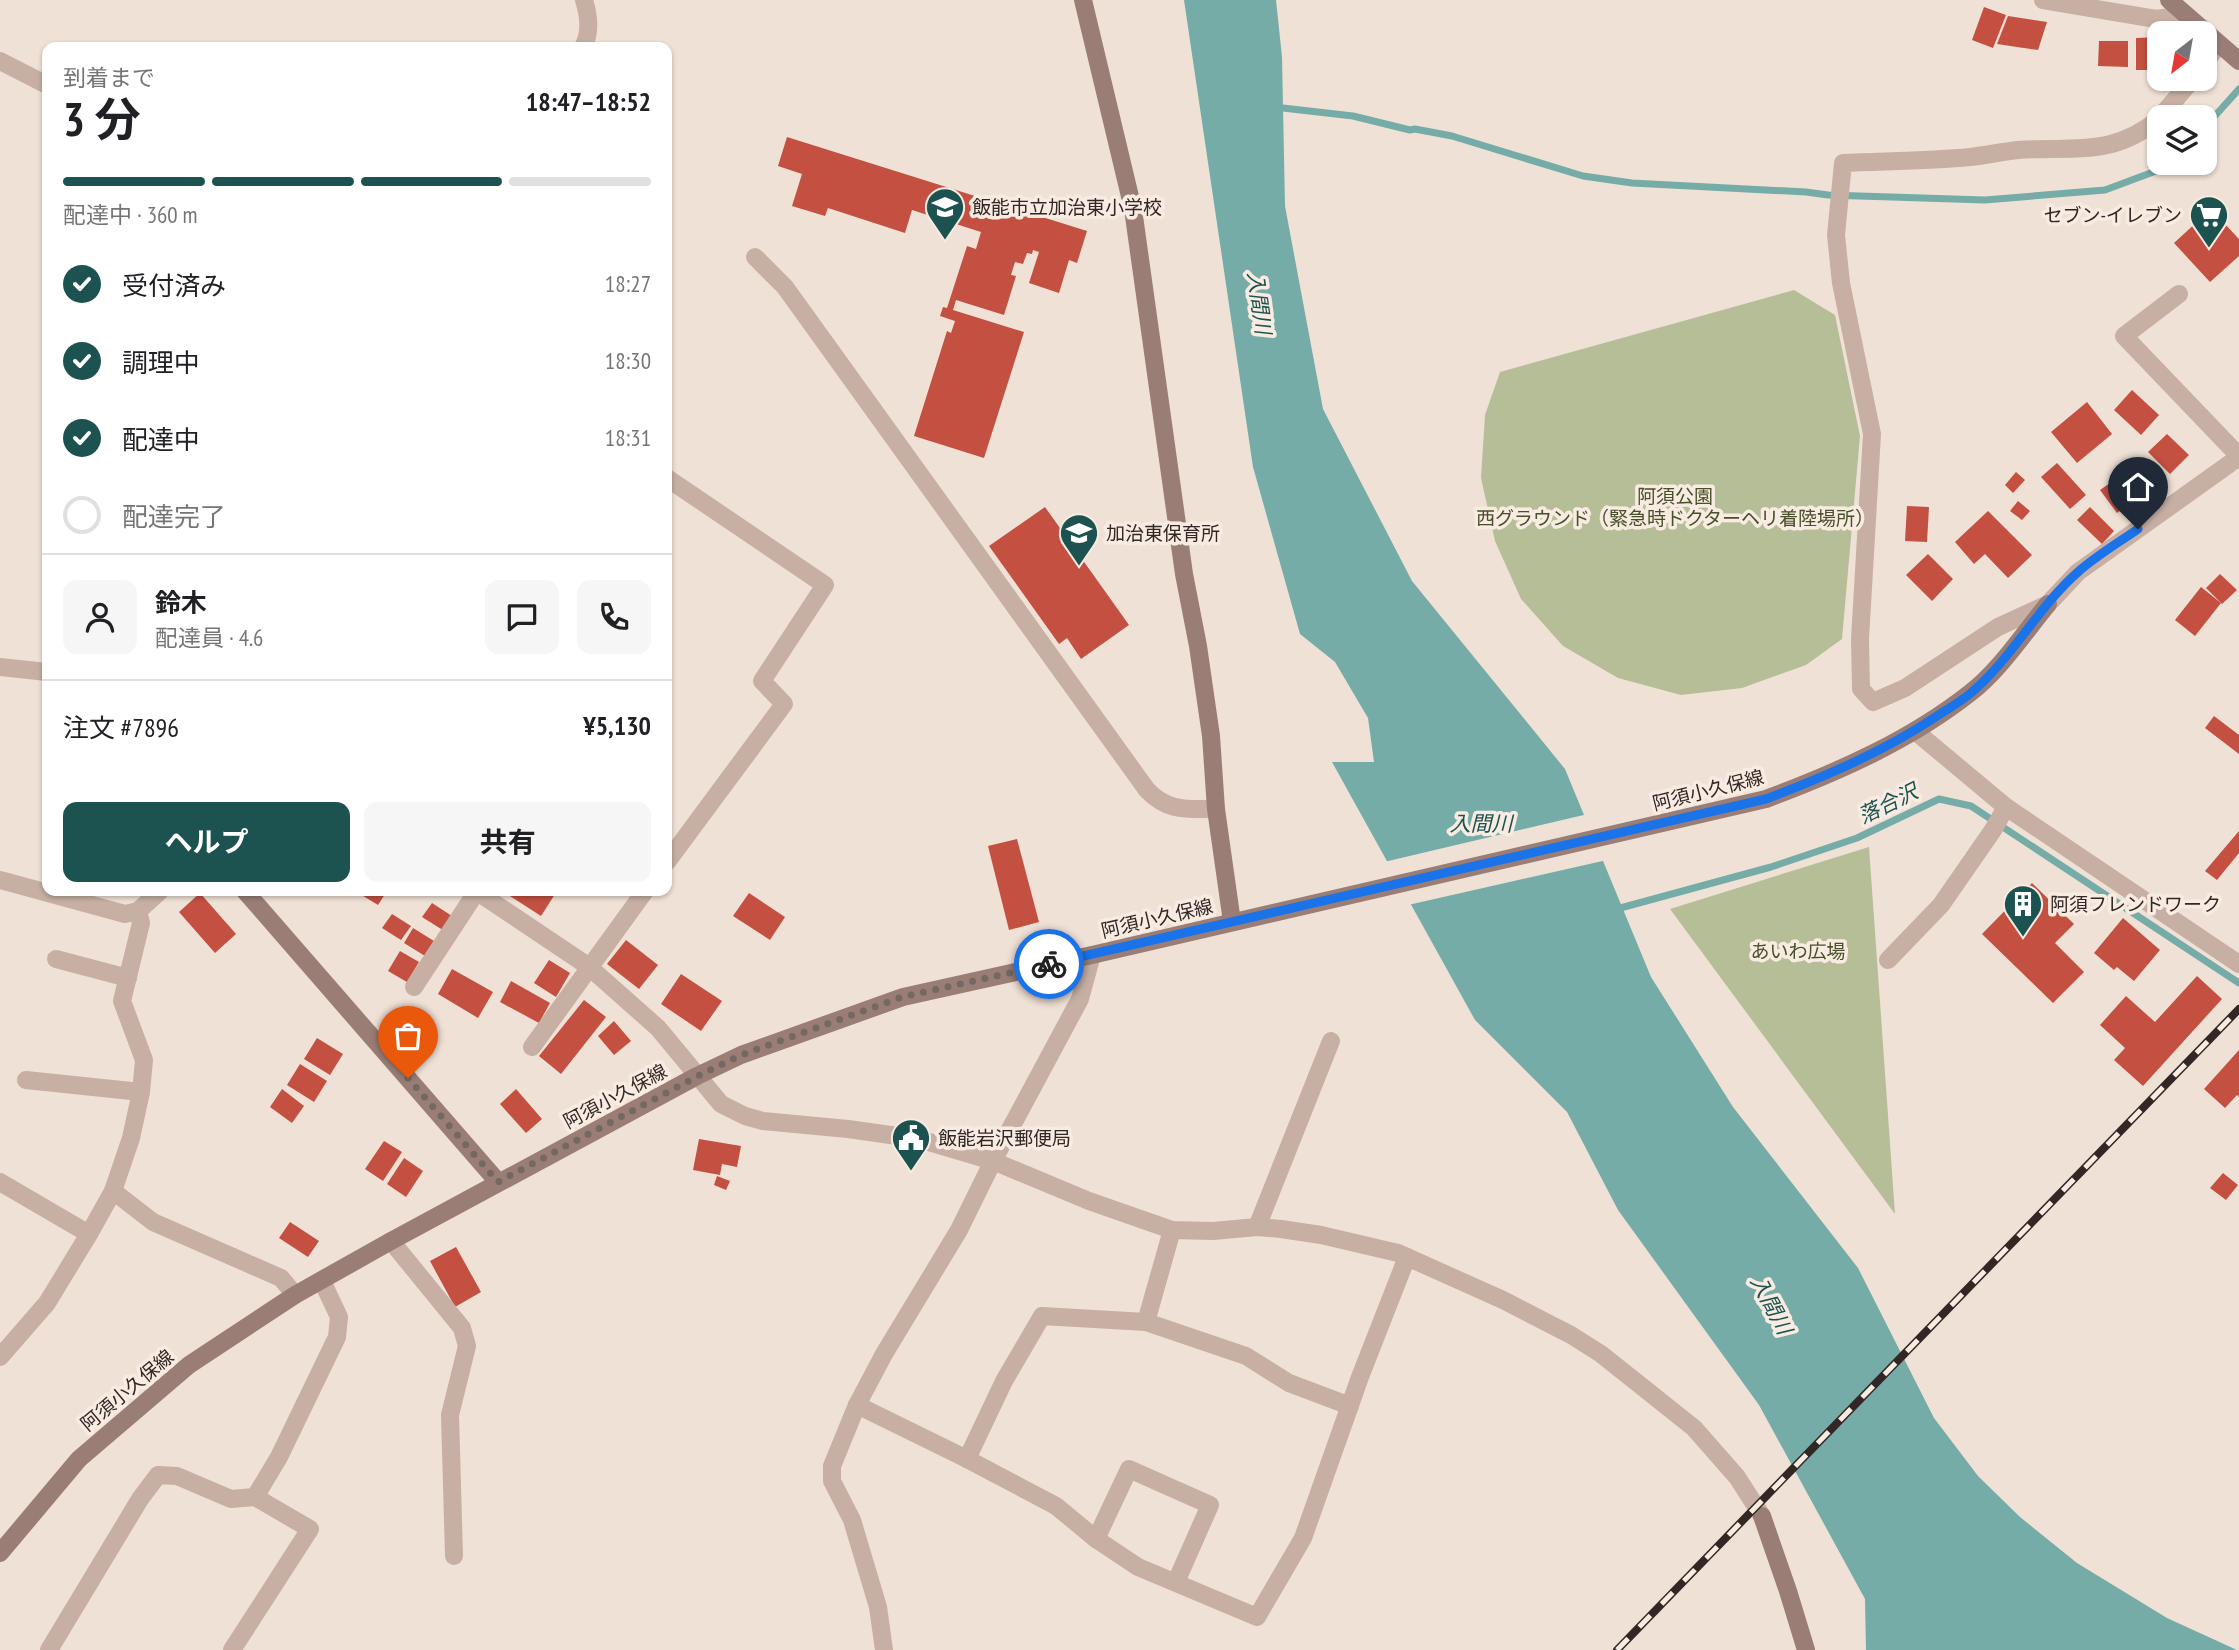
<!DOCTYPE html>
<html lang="ja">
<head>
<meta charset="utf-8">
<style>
  body { margin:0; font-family:"PT Sans Narrow","Noto Sans JP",sans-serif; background:#f6f6f6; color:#202124; height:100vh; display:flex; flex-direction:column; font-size:26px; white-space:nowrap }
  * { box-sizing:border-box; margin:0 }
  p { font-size:23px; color:#757577 }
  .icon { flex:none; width:38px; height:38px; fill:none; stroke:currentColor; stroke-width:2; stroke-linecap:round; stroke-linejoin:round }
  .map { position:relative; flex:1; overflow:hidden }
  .details { position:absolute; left:42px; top:42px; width:630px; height:854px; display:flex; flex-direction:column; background:#fff; border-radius:14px; box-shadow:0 2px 5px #0004 }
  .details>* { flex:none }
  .needle { width:46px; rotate:211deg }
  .controls { position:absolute; left:2147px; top:21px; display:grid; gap:14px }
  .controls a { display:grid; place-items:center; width:70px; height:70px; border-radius:14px; background:#fff; box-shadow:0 2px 5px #0004; font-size:35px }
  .pin { position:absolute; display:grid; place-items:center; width:60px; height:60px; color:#fff; margin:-72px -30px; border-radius:50% 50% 50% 0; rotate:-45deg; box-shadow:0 0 7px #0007 }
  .pin .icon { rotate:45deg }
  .courier { position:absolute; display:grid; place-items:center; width:70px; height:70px; margin:-35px; border:5px solid #1a73e8; border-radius:50%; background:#fff; color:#222; box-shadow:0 2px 9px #0007 }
  .overview em { font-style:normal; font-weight:700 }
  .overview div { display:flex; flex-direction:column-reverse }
  .overview { display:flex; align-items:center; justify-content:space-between; height:119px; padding:0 21px }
  h1 { font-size:46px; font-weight:700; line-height:52px }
  .bar { display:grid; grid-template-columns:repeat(4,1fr); gap:10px 7px; align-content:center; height:84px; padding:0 21px }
  .bar i { height:9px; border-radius:5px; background:#e0e0e0 }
  .bar .selected { background:#1c524f }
  .bar p { grid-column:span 4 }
  .line { display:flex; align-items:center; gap:18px; padding:0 21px; border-top:2px solid #e0e0e0 }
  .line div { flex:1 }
  .round { display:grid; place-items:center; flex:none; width:74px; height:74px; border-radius:14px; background:#f6f6f6 }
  ol { padding:0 21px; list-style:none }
  li { display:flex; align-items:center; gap:21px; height:77px }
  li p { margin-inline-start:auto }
  li .icon { padding:7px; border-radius:50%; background:#1c524f; color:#fff; stroke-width:4 }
  li:last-child { color:#757577 }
  li i { width:38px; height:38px; border:4px solid #e0e0e0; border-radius:50% }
  .action { display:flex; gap:14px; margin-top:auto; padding:14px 21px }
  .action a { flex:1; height:80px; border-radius:14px; background:#1c524f; color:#fff; font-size:28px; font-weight:700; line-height:80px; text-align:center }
  .action a+a { background:#f6f6f6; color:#202124 }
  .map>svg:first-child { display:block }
  .green { fill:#b6be97 }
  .water { fill:#76aca7 }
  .pier { fill:#f0e1d6 }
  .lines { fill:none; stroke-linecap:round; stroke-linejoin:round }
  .stream { stroke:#76aca7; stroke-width:7 }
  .building { fill:#c35041 }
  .street { stroke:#c7afa3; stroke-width:18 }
  .secondary { stroke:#9a7e75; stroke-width:18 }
  .rail-casing { stroke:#322725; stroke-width:8 }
  .rail { stroke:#f8ebe2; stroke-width:5; stroke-dasharray:16; stroke-linecap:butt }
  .done { stroke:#746863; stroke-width:7; stroke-dasharray:0 12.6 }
  .route { stroke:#1a73e8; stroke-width:9 }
  .labels { text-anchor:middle; stroke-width:7; stroke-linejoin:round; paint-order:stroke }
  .poi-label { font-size:19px; fill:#322725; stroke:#f8ebe2; text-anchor:start }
  .park-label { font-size:19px; fill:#475029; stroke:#f8ebe2 }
  .street-label { font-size:19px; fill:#322725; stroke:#f8ebe2 }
  .water-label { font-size:21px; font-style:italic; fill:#1c524f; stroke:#f8ebe2 }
</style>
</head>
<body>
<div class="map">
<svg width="2239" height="1650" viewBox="0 0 2239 1650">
  <rect width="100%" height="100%" fill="#f0e1d6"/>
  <g class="green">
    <polygon points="1794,290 1835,315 1860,436 1842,639 1806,665 1742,688 1681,695 1618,678 1563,646 1521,599 1495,541 1481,478 1485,415 1500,372"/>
    <polygon points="1869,847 1895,1214 1670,909"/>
  </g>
  <polygon class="water" points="1184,0 1276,0 1282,57 1285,206 1323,409 1412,581 1565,769 1651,977 1733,1107 1858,1268 1934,1418 1978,1476 2020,1517 2077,1563 2167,1618 2237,1650 1866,1650 1865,1599 1759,1405 1618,1210 1567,1112 1475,1020 1332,762 1374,762 1368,718 1335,662 1300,634 1253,467"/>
  <polygon class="pier" points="1588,814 1607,860 1408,905 1384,862"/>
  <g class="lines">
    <g class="stream">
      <polyline points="1274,107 1353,116 1410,130 1415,129 1452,136 1583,176 1632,183 1806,192 1828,195 1985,200 2105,190 2172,165 2174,163"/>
      <polyline points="2205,127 2239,89"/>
      <polyline points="1613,910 1771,867 1857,838 1939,799 1971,806 2239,983"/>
    </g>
  </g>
  <g class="building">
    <polygon points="1984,7 2006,15 1993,48 1972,40"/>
    <polygon points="2008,16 2047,22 2038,50 1997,44"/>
    <polygon points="2160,37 2160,70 2136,70 2136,38"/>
    <polygon points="2099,41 2128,41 2128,67 2098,66"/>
    <polygon points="787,137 1087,231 1077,263 1069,260 1059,293 1029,283 1039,252 1033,250 1032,254 1027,253 1023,264 1015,262 1011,275 1016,276 1004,315 956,300 953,310 1024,332 984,458 914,436 947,331 951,333 955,321 940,316 943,307 947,308 967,246 976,249 981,232 912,210 905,233 828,208 825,216 792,206 802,174 778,166"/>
    <polygon points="2211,209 2239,239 2239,256 2210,282 2174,243"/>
    <polygon points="2132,390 2159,415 2141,435 2114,410"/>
    <polygon points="2087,402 2112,434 2077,463 2051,432"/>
    <polygon points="2167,434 2189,455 2170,474 2148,452"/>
    <polygon points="2140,462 2156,485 2117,513 2100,490"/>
    <polygon points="2057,463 2086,495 2070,509 2041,477"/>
    <polygon points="2016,472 2025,480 2013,493 2005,485"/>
    <polygon points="2018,501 2030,511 2022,520 2010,511"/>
    <polygon points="1907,506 1929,507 1927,542 1905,541"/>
    <polygon points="1045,507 1129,625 1081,659 1067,638 1059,644 989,546"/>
    <polygon points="2090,507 2114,531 2102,544 2077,520"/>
    <polygon points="1988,511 2032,555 2008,578 1985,554 1974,564 1955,542"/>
    <polygon points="1928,554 1953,579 1932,601 1906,575"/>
    <polygon points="2220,574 2237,590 2222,604 2206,588"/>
    <polygon points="2201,587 2221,603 2195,636 2175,620"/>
    <polygon points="2214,716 2239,735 2239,754 2205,728"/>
    <polygon points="2239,831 2239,853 2217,880 2205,871"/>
    <polygon points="1017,839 1039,922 1009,930 988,846"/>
    <polygon points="2032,883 2074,924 2055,943 2084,972 2053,1003 1982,934"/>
    <polygon points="355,891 387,891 378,905"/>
    <polygon points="502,891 557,891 541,916"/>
    <polygon points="200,893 236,934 215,953 179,912"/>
    <polygon points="749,893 785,917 770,940 733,916"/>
    <polygon points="432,903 455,918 446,932 422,917"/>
    <polygon points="392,914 411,926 401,940 382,928"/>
    <polygon points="2123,918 2160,950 2134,981 2117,967 2114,970 2094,953"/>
    <polygon points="413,928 434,941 425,956 404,943"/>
    <polygon points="626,940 658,965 639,989 607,964"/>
    <polygon points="400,951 419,962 407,982 388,971"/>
    <polygon points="549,960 570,973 556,997 534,983"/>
    <polygon points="452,969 493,992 478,1018 438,994"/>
    <polygon points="681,974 722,1001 701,1031 661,1004"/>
    <polygon points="2197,976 2222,999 2143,1086 2114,1060 2125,1048 2100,1025 2126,996 2155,1022"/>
    <polygon points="511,981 550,1003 539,1023 500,1002"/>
    <polygon points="584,1000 606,1017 561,1074 539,1056"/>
    <polygon points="614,1021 631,1041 614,1055 598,1036"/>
    <polygon points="317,1038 343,1054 330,1075 304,1059"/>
    <polygon points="2239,1050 2239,1097 2237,1095 2225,1108 2204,1089"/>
    <polygon points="300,1064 327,1081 314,1102 287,1085"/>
    <polygon points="282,1089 304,1106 292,1123 270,1107"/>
    <polygon points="516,1089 542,1119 526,1133 500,1104"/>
    <polygon points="699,1139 741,1146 737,1167 722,1164 720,1175 693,1170"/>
    <polygon points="384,1141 402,1152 383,1181 365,1169"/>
    <polygon points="404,1158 423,1171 406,1197 387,1184"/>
    <polygon points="2223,1173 2238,1185 2226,1200 2210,1188"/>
    <polygon points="717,1176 730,1181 726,1190 714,1185"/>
    <polygon points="290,1222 319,1241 308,1257 279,1238"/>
    <polygon points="456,1247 481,1292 455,1307 430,1261"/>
  </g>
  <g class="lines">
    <g class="street">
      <polyline points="2043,0 2156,19 2186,15"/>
      <path d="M583 47C591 33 589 16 584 0"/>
      <polyline points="0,61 47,85"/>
      <polyline points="2205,63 2219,44"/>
      <polyline points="2160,117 2193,79"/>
      <path d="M2160 118C2112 158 2074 146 2018 150 2002 152 1986 155 1970 157 1928 161 1885 161 1843 163L1836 235 1841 283 1872 434 1860 639 1861 689 1873 702 1905 688 1998 627 2048 604 2078 572 2239 457"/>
      <path d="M755 257 785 287 1147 790C1168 812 1187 809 1216 809"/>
      <polyline points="2179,294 2124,336 2239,456"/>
      <polyline points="667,478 825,585 762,681 784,704 667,862"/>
      <polyline points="0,667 47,672"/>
      <polyline points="1915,731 2006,807 2239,964"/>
      <polyline points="0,880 125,914 138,911 160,891"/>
      <polyline points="476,891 588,966 658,1028 721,1104 745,1116 763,1121 848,1129 919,1139 993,1161 1089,1201 1172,1230 1213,1231 1257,1227 1281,1229 1321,1235 1398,1253 1503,1300 1571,1335 1601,1354 1694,1428 1737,1477 1762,1516"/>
      <polyline points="56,959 128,978"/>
      <polyline points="1888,960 1941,905 1993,830 2006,807"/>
      <polyline points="414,987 477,891"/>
      <polyline points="532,1047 645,891"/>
      <polyline points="26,1080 141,1092"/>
      <polyline points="0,1182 89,1234"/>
      <polyline points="113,1191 153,1222 281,1278 295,1295"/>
      <polyline points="1257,1227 1331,1041"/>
      <polyline points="1172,1230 1146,1322 1246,1356 1289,1383 1350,1406"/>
      <polyline points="391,1241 462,1328 467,1346 450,1415 454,1556"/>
      <polyline points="0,1357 47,1303 89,1234 113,1191 131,1138 141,1092 144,1060 122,1001 141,923 138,911"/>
      <polyline points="857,1405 967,1459 1056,1506 1096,1539 1138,1567 1257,1617 1303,1538 1360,1377 1407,1257"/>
      <polyline points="967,1459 1004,1381 1042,1316 1146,1322"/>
      <polyline points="255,1497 279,1457 337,1337 339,1317 322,1281"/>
      <polyline points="1096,1539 1129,1469 1210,1505 1176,1582"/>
      <polyline points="49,1650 140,1499 158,1475 177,1476 231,1499 255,1497 310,1529 232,1650"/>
      <polyline points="884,1650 878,1607 852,1520 832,1481 832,1466 857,1405 884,1354 959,1230 993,1161 1080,999 1092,955"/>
    </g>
    <g class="secondary">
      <polyline points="1083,0 1133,209 1184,574 1198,646 1211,736 1216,809 1232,922"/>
      <polyline points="2169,0 2239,61"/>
      <polyline points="245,891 498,1182"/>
      <polyline points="1762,1516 1788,1591 1806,1650"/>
      <path d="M0 1553 79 1459 189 1365 295 1295 391 1241 697 1076 741 1055 903 997 1092 955 1766 799C1838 772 1909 741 1970 693 1999 671 2024 633 2048 604"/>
    </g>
    <g class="rail-casing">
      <polyline id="rail" points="1617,1650 2239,1009"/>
    </g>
    <use href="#rail" class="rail"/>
  </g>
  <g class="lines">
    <polyline class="done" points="408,1078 498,1182 698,1076 741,1055 902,997 1049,964"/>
    <path class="route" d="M1049 964 1766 799C1826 776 1883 752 1937 716 1949 708 1962 701 1972 692 2013 657 2038 607 2078 572 2096 556 2118 543 2138 529"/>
  </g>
  <defs>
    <g id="school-pin" transform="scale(2.0125)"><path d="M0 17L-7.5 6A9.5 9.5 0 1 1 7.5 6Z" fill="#1c524f" stroke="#f8ebe2"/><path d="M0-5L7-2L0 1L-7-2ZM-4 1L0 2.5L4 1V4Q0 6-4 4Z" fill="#fff"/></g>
    <g id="supermarket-pin" transform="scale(2.0125)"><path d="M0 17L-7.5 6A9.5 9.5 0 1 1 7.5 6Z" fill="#1c524f" stroke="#f8ebe2"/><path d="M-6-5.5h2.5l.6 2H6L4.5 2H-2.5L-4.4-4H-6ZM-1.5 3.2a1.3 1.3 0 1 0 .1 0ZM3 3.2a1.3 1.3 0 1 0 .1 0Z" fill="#fff"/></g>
    <g id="building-pin" transform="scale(2.0125)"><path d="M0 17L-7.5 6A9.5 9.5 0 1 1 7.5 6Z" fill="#1c524f" stroke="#f8ebe2"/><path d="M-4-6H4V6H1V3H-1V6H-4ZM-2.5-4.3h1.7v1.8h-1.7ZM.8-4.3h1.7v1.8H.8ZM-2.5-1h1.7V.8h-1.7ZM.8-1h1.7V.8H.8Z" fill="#fff"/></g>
    <g id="civic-pin" transform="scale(2.0125)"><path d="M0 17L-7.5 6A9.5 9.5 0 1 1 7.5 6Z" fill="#1c524f" stroke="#f8ebe2"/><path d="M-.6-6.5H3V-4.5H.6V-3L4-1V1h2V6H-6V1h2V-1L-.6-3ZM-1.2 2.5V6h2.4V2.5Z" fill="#fff"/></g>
  </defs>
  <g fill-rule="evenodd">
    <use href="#school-pin" x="945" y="207"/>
    <use href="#supermarket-pin" x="2209" y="215"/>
    <use href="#school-pin" x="1079" y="533"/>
    <use href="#building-pin" x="2023" y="904"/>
    <use href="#civic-pin" x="911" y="1138"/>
  </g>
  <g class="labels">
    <g class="poi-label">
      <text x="972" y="214">飯能市立加治東小学校</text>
      <text x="2182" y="222" text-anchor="end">セブン-イレブン</text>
      <text x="1106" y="540">加治東保育所</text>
      <text x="2050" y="911">阿須フレンドワーク</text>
      <text x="938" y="1145">飯能岩沢郵便局</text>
    </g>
    <g class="park-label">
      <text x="1675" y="503">阿須公園<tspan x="1675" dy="22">西グラウンド（緊急時ドクターヘリ着陸場所）</tspan></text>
      <text x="1798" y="958">あいわ広場</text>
    </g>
    <g class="street-label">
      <text transform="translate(1708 790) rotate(-14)" y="7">阿須小久保線</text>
      <text transform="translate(1157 918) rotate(-13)" y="7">阿須小久保線</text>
      <text transform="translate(615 1096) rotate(-28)" y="7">阿須小久保線</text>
      <text transform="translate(127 1390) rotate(-40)" y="7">阿須小久保線</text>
    </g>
    <g class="water-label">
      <text transform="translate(1259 303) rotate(82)" y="7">入間川</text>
      <text transform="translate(1888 804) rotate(-26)" y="7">落合沢</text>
      <text x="1481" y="831">入間川</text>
      <text transform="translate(1771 1305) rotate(62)" y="7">入間川</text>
    </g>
  </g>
</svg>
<div class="controls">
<a><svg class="needle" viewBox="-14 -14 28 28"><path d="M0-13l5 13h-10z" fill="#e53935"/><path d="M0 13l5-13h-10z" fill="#757577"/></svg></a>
<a><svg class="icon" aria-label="layers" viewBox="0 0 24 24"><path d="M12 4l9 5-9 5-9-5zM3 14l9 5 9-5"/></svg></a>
</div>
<div class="pin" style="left:408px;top:1078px;background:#ea580c"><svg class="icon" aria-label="bag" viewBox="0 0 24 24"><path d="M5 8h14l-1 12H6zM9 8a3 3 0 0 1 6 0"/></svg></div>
<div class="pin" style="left:2138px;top:529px;background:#1f2937"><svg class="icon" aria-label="home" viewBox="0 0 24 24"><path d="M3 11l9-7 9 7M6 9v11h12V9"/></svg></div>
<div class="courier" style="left:1049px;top:964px"><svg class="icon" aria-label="bike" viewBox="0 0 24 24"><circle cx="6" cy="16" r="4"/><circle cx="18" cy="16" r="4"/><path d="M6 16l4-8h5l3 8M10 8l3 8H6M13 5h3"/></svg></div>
<section class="details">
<div class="overview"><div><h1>3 分</h1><p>到着まで</p></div><em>18:47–18:52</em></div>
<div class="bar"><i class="selected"></i><i class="selected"></i><i class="selected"></i><i></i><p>配達中 · 360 m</p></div>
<ol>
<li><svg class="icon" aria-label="check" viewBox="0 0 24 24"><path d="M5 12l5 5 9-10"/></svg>受付済み<p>18:27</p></li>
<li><svg class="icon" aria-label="check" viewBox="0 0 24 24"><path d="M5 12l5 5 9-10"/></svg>調理中<p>18:30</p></li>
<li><svg class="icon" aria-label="check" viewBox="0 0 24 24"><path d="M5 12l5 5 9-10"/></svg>配達中<p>18:31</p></li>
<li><i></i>配達完了</li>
</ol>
<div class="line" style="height:126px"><a class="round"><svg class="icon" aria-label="person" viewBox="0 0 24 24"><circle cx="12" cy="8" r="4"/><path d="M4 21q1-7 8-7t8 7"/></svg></a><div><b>鈴木</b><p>配達員 · 4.6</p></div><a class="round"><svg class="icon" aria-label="chat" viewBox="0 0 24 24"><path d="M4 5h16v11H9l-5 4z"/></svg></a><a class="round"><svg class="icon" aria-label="phone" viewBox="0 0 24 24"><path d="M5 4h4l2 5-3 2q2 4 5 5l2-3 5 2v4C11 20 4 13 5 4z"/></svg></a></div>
<div class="line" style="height:91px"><div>注文 #7896</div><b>¥5,130</b></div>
<div class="action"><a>ヘルプ</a><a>共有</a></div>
</section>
</div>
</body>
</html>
